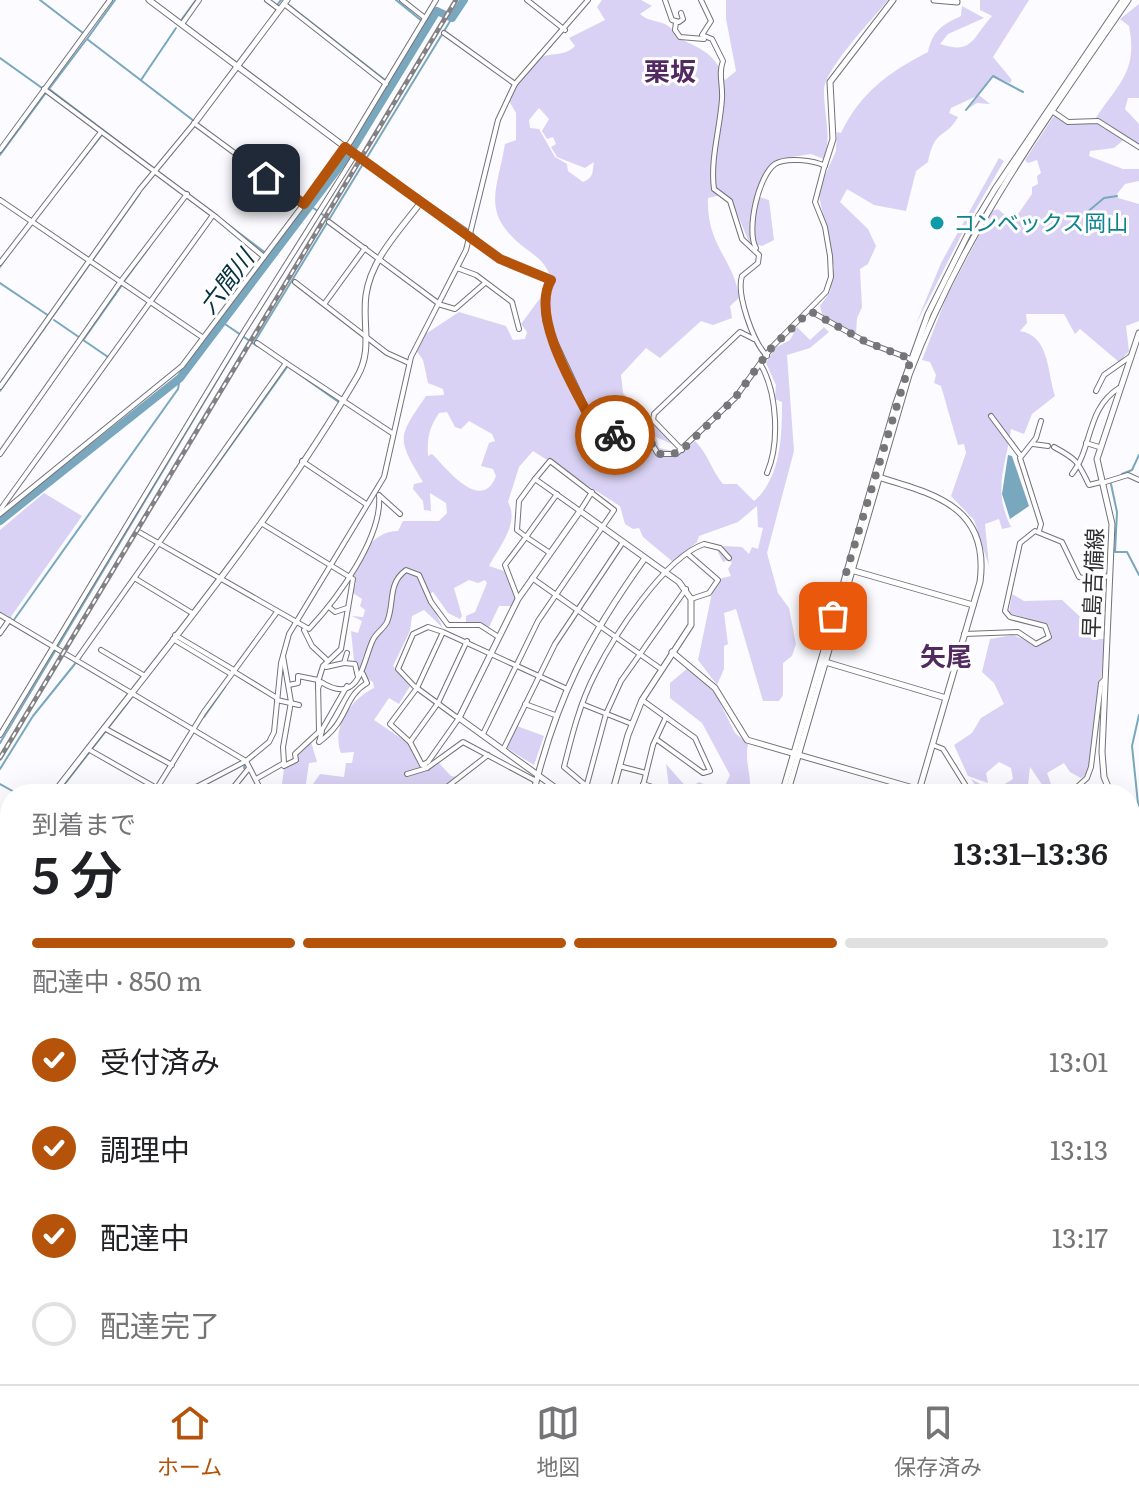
<!DOCTYPE html>
<html lang="ja">
<head>
<meta charset="utf-8">
<style>
  body { margin:0; font-family:Literata,"Noto Sans JP",serif; background:#f2f2f2; color:#202124; height:100vh; display:flex; flex-direction:column; font-size:30px; white-space:nowrap }
  * { box-sizing:border-box; margin:0 }
  p { font-size:26px; color:#757577 }
  .icon { flex:none; width:44px; height:44px; fill:none; stroke:currentColor; stroke-width:2; stroke-linecap:round; stroke-linejoin:round }
  .map { position:relative; flex:1; overflow:hidden }
  .side { position:absolute; left:0px; top:784px; width:1140px; height:600px; display:flex; flex-direction:column; background:#fff; border-radius:32px 32px 0 0; box-shadow:0 8px 32px #0002 }
  .side>* { flex:none }
  .pin { position:absolute; display:grid; place-items:center; width:68px; height:68px; color:#fff; margin:-34px; border-radius:16px; box-shadow:0 4px 12px #0006 }
  .courier { position:absolute; display:grid; place-items:center; width:80px; height:80px; margin:-40px; border:6px solid #b45309; border-radius:50%; background:#fff; color:#222; box-shadow:0 2px 10px #0007 }
  .summary em { font-style:normal; font-weight:600 }
  .summary div { display:flex; flex-direction:column-reverse }
  .summary { display:flex; align-items:center; justify-content:space-between; height:136px; padding:0 32px }
  h1 { font-size:52px; font-weight:600; line-height:60px }
  .bar { display:grid; grid-template-columns:repeat(4,1fr); gap:12px 8px; align-content:center; height:96px; padding:0 32px }
  .bar i { height:10px; border-radius:6px; background:#e0e0e0 }
  .bar .active { background:#b45309 }
  .bar p { grid-column:span 4 }
  ol { padding:0 32px; list-style:none }
  li { display:flex; align-items:center; gap:24px; height:88px }
  li p { margin-inline-start:auto }
  li .icon { padding:8px; border-radius:50%; background:#b45309; color:#fff; stroke-width:4 }
  li:last-child { color:#757577 }
  li i { width:44px; height:44px; border:4px solid #e0e0e0; border-radius:50% }
  .tab-bar { display:flex; justify-content:space-around; align-items:center; height:112px; border-top:2px solid #e0e0e0; background:#fff; font-size:22px; color:#757577 }
  .tab-bar a { display:grid; justify-items:center; gap:4px }
  .tab-bar .active { color:#b45309 }
  .map>svg:first-child { display:block }
  .green { fill:#d9d2f4; fill-rule:evenodd }
  .water { fill:#79a7bd }
  .lines { fill:none; stroke-linecap:round; stroke-linejoin:round }
  .stream { stroke:#79a7bd; stroke-width:2 }
  .river { stroke:#79a7bd; stroke-width:8 }
  .street-casing { stroke:#737278; stroke-width:6 }
  .secondary-casing { stroke:#737278; stroke-width:7 }
  .street { stroke:#fff; stroke-width:4 }
  .secondary { stroke:#fff; stroke-width:5 }
  .rail-casing { stroke:#828184; stroke-width:5 }
  .rail { stroke:#fff; stroke-width:2; stroke-dasharray:6; stroke-linecap:butt }
  .done { stroke:#767578; stroke-width:8; stroke-dasharray:0 14.4 }
  .route { stroke:#b45309; stroke-width:10 }
  .culture-dot { fill:#0f9aa8; stroke:#fff; stroke-width:3 }
  .labels { text-anchor:middle; stroke-width:6; stroke-linejoin:round; paint-order:stroke }
  .culture-label { font-size:22px; fill:#0d838f; stroke:#fff; text-anchor:start }
  .street-label { font-size:22px; fill:#2e2d30; stroke:#fff }
  .water-label { font-size:24px; font-style:italic; fill:#063141; stroke:#fff }
  .quarter-label { font-size:26px; font-weight:bold; fill:#522a61; stroke:#fff }
</style>
</head>
<body>
<div class="map">
<svg width="1139" height="1384" viewBox="0 0 1139 1384">
  <rect width="100%" height="100%" fill="#fcfbff"/>
  <g class="green">
    <path d="M602 0H641L652 6 640 14C648 22 660 20 668 26 674 29 675 36 681 39 705 51 715 54 725 80L736 71 726 19V0H888C873 19 824 69 824 91 824 116 832 135 824 159L811 154 779 159 763 177 759 197 769 200 774 240 762 246 749 242 731 199 725 194 708 198C706 246 735 260 739 298L730 306 732 318 713 325 701 321 660 358 646 348 621 375 623 393 674 445 656 437 659 448 682 453 695 441C709 455 711 470 723 484H737L754 501C781 478 782 436 782 402L775 399 776 385 766 363 775 348 790 340 797 327 810 340 824 327 829 332 810 348 787 355 794 451 767 553 778 593 789 608 796 644 792 656 783 663V695L779 701H763L736 609 724 613 728 644 724 646V669L717 685 698 660 712 593 722 578 731 576 728 569 732 563 729 560 723 562 717 550 724 546 742 547 749 554 752 547 758 549 763 528 758 527 757 506 738 522 699 536 697 542 673 562 643 537 639 528 633 529 625 524 620 506 533 451 519 467 508 502C520 523 499 547 489 566L504 571 515 599 511 606H499L489 627 466 622V616L475 612 487 583 485 580 478 583 469 580 454 588 462 616 460 619 448 613 433 592 427 595 443 628 424 610 412 616 410 631 393 666 410 686 399 704 389 698 374 720 408 743 422 772 438 762 451 776 457 777 435 794H315L311 787 320 774 344 777 346 763H352L354 752 341 753C331 727 351 699 374 688L373 682 355 671 351 631 358 633 362 621 352 616 363 617 365 610 360 606 362 599 353 593 356 583 351 572C363 554 373 531 398 531L403 521H439L447 513 446 503 430 493 431 511 424 510 423 501 413 489 414 484 423 482C396 438 398 437 426 396L444 395 443 389 428 383 423 360 416 350 424 335 459 312 506 326 513 340 525 339 527 332 521 324 541 297 550 275C543 260 537 257 525 248 480 213 497 192 505 144L516 140V113L509 101C516 88 525 65 539 58 551 52 564 57 575 46L569 38 605 20 597 7ZM539 108 549 119 542 131 547 139 553 137 556 144 551 147 557 157 585 168 594 162C592 171 595 177 583 182L568 171 567 164 555 157 539 129 530 128 529 120ZM447 412 455 427 461 429 469 421 492 434 495 441 489 443 481 466 493 469 496 476C481 515 445 466 432 454L428 456C427 438 429 428 439 413Z"/>
    <path d="M980 0H1029L993 57 1012 80 1010 83 993 76 979 95 990 104 977 103 966 110 979 95 951 108 949 113 958 117C946 139 935 127 928 162L916 171 906 211 874 205 847 189 840 202 868 229 876 246 868 264 860 269 862 307 857 318 856 334 822 314 820 306 830 292 834 267 818 191 836 151 837 132 841 133C861 92 889 72 928 52 933 30 942 25 961 16L962 6 984 18 948 34 940 44C973 55 972 38 992 16L980 10Z"/>
    <path d="M1139 4V98H1128L1125 109 1139 124V144L1127 137 1114 148 1090 151 1089 156 1123 169H1139V181L1125 184 1117 194 1118 198 1139 204V321L1126 326 1129 351 1119 362 1080 329 1075 334 1064 314H1026L1027 323 1020 331C1050 336 1047 372 1055 396L1032 414 1024 434 1011 429C1006 467 992 488 1011 527L1002 529 999 519 985 524 989 566 974 520 951 496 966 453 964 444 958 445 941 386 934 383 936 375 930 362 922 360 946 298 992 211 998 209 1007 217H1016L1032 194V187L1038 184 1037 176 1041 173 1037 160 1028 163 1025 160 1055 114 1069 123 1095 119C1119 83 1138 71 1129 26L1120 19Z"/>
    <polygon points="999,158 1004,161 966,226 916,324 941,263"/>
    <polygon points="44,493 82,516 10,618 0,613 0,530"/>
    <polygon points="1012,594 1024,601 1062,600 1089,625 1098,639 1105,639 1093,756 1087,774 1081,778 1070,772 1064,763 1047,773 1051,784 1043,786 1030,767 1028,785 1022,794 981,794 971,779 993,791 1013,779 1011,768 999,762 986,773 988,783 968,776 954,745 972,733 981,718 1004,704 994,683 982,672 990,639 1013,635 1039,646 1052,636 1048,625 1009,613"/>
    <path d="M688 668 715 693 735 733 748 744C744 765 753 775 749 794H670L666 764 688 789 699 782 722 792 730 775 702 723 670 698V683Z"/>
    <polygon points="517,726 544,736 534,765 507,748"/>
    <polygon points="311,742 317,762 309,763 305,790 286,791 282,784 284,768 297,761 297,754"/>
    <polygon points="1139,928 1139,1065 1130,1064 1130,935"/>
    <polygon points="1130,1249 1139,1257 1139,1332 1130,1323"/>
    <polygon points="252,1374 539,1374 551,1384 253,1384"/>
    <polygon points="594,1374 686,1374 680,1384 603,1384"/>
  </g>
  <polygon class="water" points="1008,455 1012,456 1029,506 1010,519 1002,494"/>
  <g class="lines">
    <g class="stream">
      <polyline points="40,0 83,33"/>
      <polyline points="115,0 87,39 194,121"/>
      <polyline points="396,0 428,26"/>
      <polyline points="277,5 281,0"/>
      <polyline points="289,5 385,80"/>
      <polyline points="182,19 196,0"/>
      <polyline points="0,58 42,88"/>
      <polyline points="141,80 176,28"/>
      <polyline points="389,83 393,86"/>
      <polyline points="49,89 271,257"/>
      <polyline points="49,89 86,40"/>
      <polyline points="966,110 993,76 1023,92"/>
      <polyline points="0,155 45,94"/>
      <polyline points="64,183 102,135"/>
      <polyline points="306,203 329,219"/>
      <polyline points="1085,214 1104,198 1117,196"/>
      <polyline points="0,267 9,254"/>
      <polyline points="125,280 150,246"/>
      <polyline points="0,283 49,316"/>
      <polyline points="54,320 108,357"/>
      <polyline points="222,322 257,346"/>
      <polyline points="84,339 122,285"/>
      <polyline points="255,341 452,18"/>
      <polyline points="286,365 340,403"/>
      <polyline points="0,391 140,193"/>
      <polyline points="1122,474 1132,470 1139,455"/>
      <polyline points="1111,484 1117,512 1115,552 1127,552 1139,575"/>
      <polyline points="172,528 287,367"/>
      <polyline points="11,624 178,389 180,378"/>
      <polyline points="12,624 37,639"/>
      <polyline points="0,636 9,624"/>
      <polyline points="177,639 233,673"/>
      <polyline points="1139,715 1132,746 1139,813"/>
      <polyline points="204,717 225,687"/>
      <polyline points="0,743 243,337"/>
      <polyline points="244,768 245,764"/>
      <polyline points="0,769 33,716 78,660"/>
      <polyline points="0,784 18,794"/>
      <polyline points="57,794 133,696"/>
      <polyline points="10,857 4,865 10,868"/>
      <polyline points="167,1374 178,1384"/>
      <polyline points="59,1384 69,1374"/>
    </g>
    <polyline class="river" points="0,521 180,378 352,150 437,11 452,18 464,0"/>
    <g class="street-casing">
      <g id="street">
        <polyline points="267,0 279,9"/>
        <polyline points="402,0 425,18"/>
        <polyline points="527,0 565,30"/>
        <polyline points="665,0 672,20 679,22 683,19 681,13"/>
        <path d="M701 0 711 21 702 35 712 39 723 61C718 74 723 84 722 99 720 129 710 159 714 189L730 201 742 239 759 255 758 263 742 276C736 294 753 342 767 356"/>
        <polyline points="284,4 386,84"/>
        <polyline points="676,22 675,30 680,37 704,39"/>
        <polyline points="182,24 199,0"/>
        <polyline points="444,33 515,84"/>
        <polyline points="44,89 216,217 264,257"/>
        <polyline points="1052,111 1068,122 1098,121 1139,147"/>
        <polyline points="194,123 304,204"/>
        <polyline points="0,150 110,0"/>
        <polyline points="0,200 202,337"/>
        <polyline points="329,222 438,303"/>
        <polyline points="471,235 500,259 551,280 544,301 545,320 595,427 616,435 638,430 649,439 658,454 676,454 735,398 772,347 826,292 831,277 830,256 825,227 815,202 825,164"/>
        <path d="M756 248C746 231 758 176 775 164 786 157 814 160 825 166"/>
        <polyline points="0,263 101,132"/>
        <polyline points="457,268 476,275 512,302 519,329"/>
        <polyline points="295,282 387,353 409,363"/>
        <polyline points="325,303 365,248"/>
        <polyline points="438,304 455,309 485,283"/>
        <polyline points="810,311 866,342 911,359"/>
        <polyline points="257,343 286,363"/>
        <path d="M761 365C777 393 780 443 767 473"/>
        <polyline points="0,387 140,189 197,120"/>
        <polyline points="1096,391 1104,375 1131,356"/>
        <polyline points="991,416 1020,455"/>
        <polyline points="1086,443 1099,447"/>
        <polyline points="1033,444 1048,446"/>
        <path d="M1054 447C1078 460 1078 462 1089 485L1101 482"/>
        <polyline points="682,450 653,420 654,414 740,332 754,339"/>
        <polyline points="0,454 121,281 187,194"/>
        <polyline points="302,461 366,504"/>
        <path d="M1072 474C1093 447 1086 409 1119 388"/>
        <polyline points="1102,483 1128,475 1139,480"/>
        <polyline points="380,496 400,514"/>
        <polyline points="0,510 213,215"/>
        <polyline points="0,514 182,366 351,141 436,0"/>
        <polyline points="261,523 353,579 341,649 323,666 318,682 319,731"/>
        <polyline points="1039,531 1041,524 1020,458 1036,438 1041,421"/>
        <path d="M139 532 309 629C337 599 383 537 379 495"/>
        <polyline points="550,553 526,537 557,494"/>
        <polyline points="688,554 718,580 709,593 691,599"/>
        <polyline points="532,578 661,669"/>
        <polyline points="136,579 192,613"/>
        <polyline points="518,599 505,565 526,537 517,530 519,501 535,479 580,511 592,492"/>
        <polyline points="329,607 335,612 347,608"/>
        <polyline points="0,615 246,761 263,794"/>
        <polyline points="304,630 312,646 328,661"/>
        <polyline points="443,632 417,688 390,724 410,742 422,765 428,762 459,718 455,716 417,688 414,686 398,669 413,634 428,627 443,632 565,688"/>
        <polyline points="0,633 9,620"/>
        <polyline points="964,634 1018,632 1036,644 1049,637 1045,626 1010,617 1005,611 1020,543 1035,531 1062,542 1079,577 1096,581 1110,575"/>
        <polyline points="175,635 234,670"/>
        <polyline points="173,639 231,674"/>
        <polyline points="101,650 145,676"/>
        <polyline points="77,659 286,363 392,433"/>
        <polyline points="344,663 355,664 358,677"/>
        <polyline points="326,667 344,663 347,653"/>
        <polyline points="233,671 277,698"/>
        <polyline points="289,685 298,683 298,676 318,680"/>
        <path d="M318 688 321 682C359 706 362 665 372 642 375 633 383 630 387 622 395 603 387 584 406 570L419 575 431 602 448 625H480L497 636"/>
        <polyline points="277,700 299,705"/>
        <polyline points="642,700 695,738 710,771 703,773 656,739"/>
        <polyline points="525,704 555,715"/>
        <polyline points="582,704 632,724"/>
        <polyline points="104,728 172,765"/>
        <path d="M322 731 319 742C350 720 342 698 367 683L363 674"/>
        <polyline points="483,734 538,621 614,510 550,461 535,479"/>
        <polyline points="0,735 243,333 355,155"/>
        <polyline points="410,742 438,703 467,641"/>
        <polyline points="933,745 943,749 971,794"/>
        <polyline points="88,749 167,794"/>
        <polyline points="503,750 555,644 623,542"/>
        <polyline points="424,765 427,768 463,742 536,781"/>
        <polyline points="284,766 296,760 295,754 323,728 347,686"/>
        <polyline points="619,766 646,773"/>
        <polyline points="407,774 427,768"/>
        <polyline points="256,779 284,763 283,747 291,702 283,656"/>
        <polyline points="587,784 606,714 621,681 686,589"/>
        <polyline points="643,784 656,788 656,794"/>
        <polyline points="196,787 207,794"/>
        <polyline points="157,788 204,712 277,612"/>
        <polyline points="183,794 246,761 269,742 274,732 281,663 289,634 384,477 411,357 466,250 498,120 515,84 588,0"/>
        <polyline points="228,794 249,768"/>
        <polyline points="438,794 488,755"/>
        <path d="M596 794 564 767C572 735 580 703 595 674 614 636 664 558 704 544L720 548 729 558"/>
        <polyline points="641,794 653,745 666,717"/>
        <polyline points="1078,794 1076,788 1087,778 1091,767 1101,683 1105,679"/>
        <polyline points="1130,839 1139,859"/>
        <polyline points="1130,877 1139,878"/>
        <polyline points="0,896 10,883"/>
        <polyline points="1130,908 1139,896"/>
        <polyline points="0,935 10,922"/>
        <polyline points="0,953 10,958"/>
        <polyline points="0,1008 10,985"/>
        <polyline points="0,1046 10,1037"/>
        <polyline points="0,1060 8,1070"/>
        <polyline points="1130,1078 1139,1078"/>
        <polyline points="0,1080 10,1068"/>
        <polyline points="0,1150 10,1158"/>
        <polyline points="0,1251 10,1252"/>
        <polyline points="0,1281 10,1297"/>
        <polyline points="0,1334 6,1342"/>
        <polyline points="1130,1343 1139,1354"/>
        <polyline points="0,1349 10,1340"/>
        <polyline points="163,1374 174,1384"/>
        <polyline points="857,1374 866,1384"/>
        <polyline points="1085,1374 1107,1378"/>
        <polyline points="1104,1374 1111,1384"/>
        <polyline points="739,1378 747,1379 749,1384"/>
        <polyline points="55,1384 65,1374"/>
        <polyline points="152,1384 162,1374"/>
        <polyline points="685,1384 688,1374"/>
        <polyline points="796,1384 805,1374"/>
        <polyline points="1040,1384 1042,1374"/>
      </g>
    </g>
    <g class="secondary-casing">
      <g id="secondary">
        <polyline points="149,0 353,153 471,235"/>
        <polyline points="934,0 957,2"/>
        <polyline points="197,120 287,0"/>
        <polyline points="825,164 833,139 830,82 893,0"/>
        <path d="M875 476C934 494 990 506 980 582L918 794"/>
        <polyline points="851,570 973,605"/>
        <polyline points="672,652 715,688 747,740 920,790"/>
        <polyline points="822,661 946,698"/>
        <path d="M53 794C157 659 270 525 357 377 373 350 362 324 366 295 371 259 400 230 421 202"/>
        <path d="M533 794C557 697 587 639 645 558"/>
        <polyline points="564,794 459,718 518,599 580,511 679,582 691,599 691,625 642,700 628,735 612,794"/>
        <polyline points="782,794 896,403 928,314 969,232 995,189 1123,0"/>
        <path d="M787 794 909 375C963 233 1043 124 1128 0"/>
        <polyline points="1111,794 1104,777 1102,752 1112,524 1097,459 1139,333"/>
        <polyline points="1130,828 1139,838"/>
        <polyline points="0,865 10,851"/>
        <polyline points="0,866 10,872"/>
        <polyline points="236,1374 238,1384"/>
        <polyline points="0,1382 3,1384"/>
        <polyline points="710,1384 712,1374"/>
      </g>
    </g>
    <use href="#street" class="street"/>
    <use href="#secondary" class="secondary"/>
    <g class="rail-casing">
      <polyline id="rail" points="0,758 456,0"/>
    </g>
    <use href="#rail" class="rail"/>
  </g>
  <g class="lines">
    <polyline class="done" points="615,435 638,430 649,439 658,454 679,453 735,398 772,347 810,311 866,342 911,359 833,616"/>
    <path class="route" d="M266 178 304 204 345 147 500 259 551 280C530 316 574 388 592 422L603 432 615 435"/>
  </g>
  <circle class="culture-dot" cx="937" cy="223" r="8"/>
  <g class="labels">
    <g class="culture-label">
      <text x="953" y="231">コンベックス岡山</text>
    </g>
    <g class="street-label">
      <text transform="translate(1093 583) rotate(-88)" y="8">早島吉備線</text>
    </g>
    <g class="water-label">
      <text transform="translate(227 282) rotate(-53)" y="8">六間川</text>
    </g>
    <g class="quarter-label">
      <text x="670" y="81">栗坂</text>
      <text x="946" y="666">矢尾</text>
    </g>
  </g>
</svg>
<div class="pin" style="left:833px;top:616px;background:#ea580c"><svg class="icon" aria-label="bag" viewBox="0 0 24 24"><path d="M5 8h14l-1 12H6zM9 8a3 3 0 0 1 6 0"/></svg></div>
<div class="pin" style="left:266px;top:178px;background:#1f2937"><svg class="icon" aria-label="home" viewBox="0 0 24 24"><path d="M3 11l9-7 9 7M6 9v11h12V9"/></svg></div>
<div class="courier" style="left:615px;top:435px"><svg class="icon" aria-label="bike" viewBox="0 0 24 24"><circle cx="6" cy="16" r="4"/><circle cx="18" cy="16" r="4"/><path d="M6 16l4-8h5l3 8M10 8l3 8H6M13 5h3"/></svg></div>
<section class="side">
<div class="summary"><div><h1>5 分</h1><p>到着まで</p></div><em>13:31–13:36</em></div>
<div class="bar"><i class="active"></i><i class="active"></i><i class="active"></i><i></i><p>配達中 · 850 m</p></div>
<ol>
<li><svg class="icon" aria-label="check" viewBox="0 0 24 24"><path d="M5 12l5 5 9-10"/></svg>受付済み<p>13:01</p></li>
<li><svg class="icon" aria-label="check" viewBox="0 0 24 24"><path d="M5 12l5 5 9-10"/></svg>調理中<p>13:13</p></li>
<li><svg class="icon" aria-label="check" viewBox="0 0 24 24"><path d="M5 12l5 5 9-10"/></svg>配達中<p>13:17</p></li>
<li><i></i>配達完了</li>
</ol>
</section>
</div>
<nav class="tab-bar">
<a class="active"><svg class="icon" aria-label="home" viewBox="0 0 24 24"><path d="M3 11l9-7 9 7M6 9v11h12V9"/></svg>ホーム</a>
<a><svg class="icon" aria-label="map" viewBox="0 0 24 24"><path d="M3 6l6-2 6 2 6-2v14l-6 2-6-2-6 2zM9 4v14M15 6v14"/></svg>地図</a>
<a><svg class="icon" aria-label="saved" viewBox="0 0 24 24"><path d="M7 4h10v16l-5-4-5 4z"/></svg>保存済み</a>
</nav>
</body>
</html>
